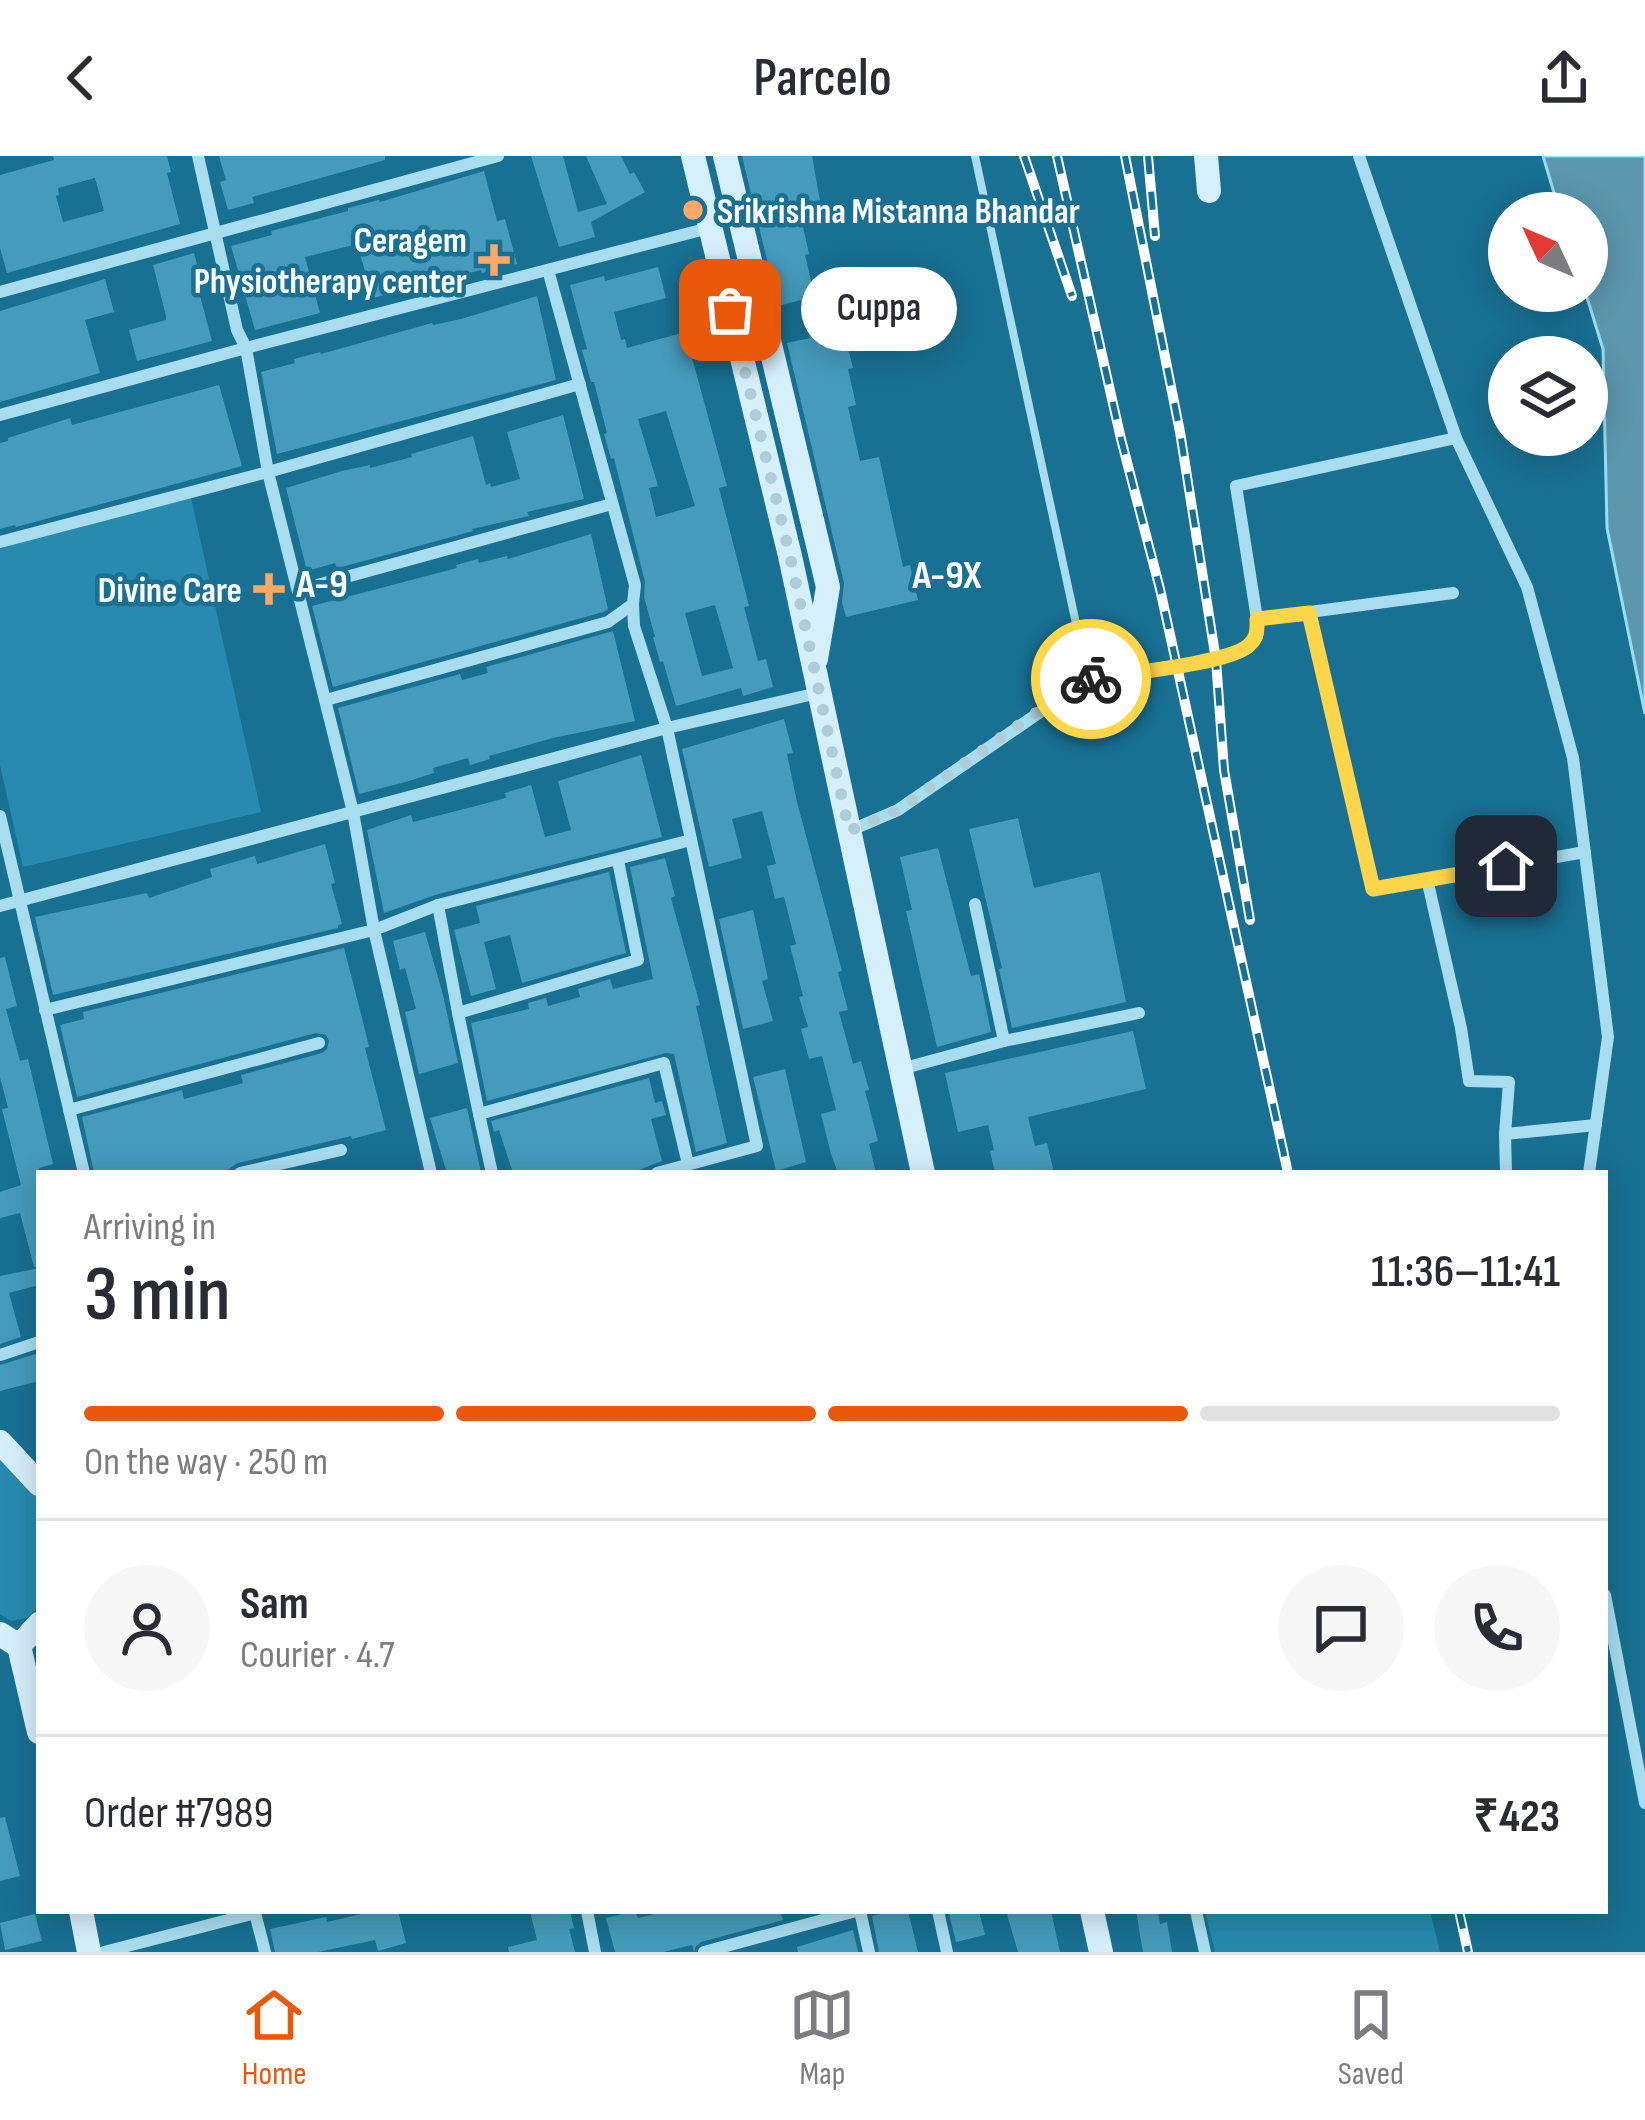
<!DOCTYPE html>
<html lang="en">
<head>
<meta charset="utf-8">
<style>
  body { margin:0; font-family:"Sofia Sans Condensed",sans-serif; background:#f7f7f7; color:#2b2b33; height:100vh; display:flex; flex-direction:column; font-size:45px; white-space:nowrap }
  * { box-sizing:border-box; margin:0 }
  p { font-size:39px; color:#7c7c81 }
  .icon { flex:none; width:66px; height:66px; fill:none; stroke:currentColor; stroke-width:2; stroke-linecap:round; stroke-linejoin:round }
  .map { position:relative; flex:1; overflow:hidden }
  .drawer { position:absolute; left:36px; top:1014px; width:1572px; height:744px; display:flex; flex-direction:column; background:#fff; border-radius:0px; box-shadow:0 6px 30px #0003 }
  .drawer>* { flex:none }
  .needle { width:78px; rotate:314deg }
  .buttons { position:absolute; left:1488px; top:36px; display:grid; gap:24px }
  .buttons a { display:grid; place-items:center; width:120px; height:120px; border-radius:50%; background:#fff; box-shadow:0 6px 30px #0003; font-size:60px }
  .pin { position:absolute; display:grid; place-items:center; width:102px; height:102px; color:#fff; margin:-51px; border-radius:24px; box-shadow:0 6px 18px #0006 }
  .courier { position:absolute; display:grid; place-items:center; width:120px; height:120px; margin:-60px; border:9px solid #ffd54a; border-radius:50%; background:#fff; color:#222; box-shadow:0 3px 15px #0007 }
  .bubble { position:absolute; height:84px; border-radius:42px; background:#fff; box-shadow:0 6px 30px #0003; font-size:39px; font-weight:600; line-height:84px; text-align:center }
  .overview em { font-style:normal; font-weight:600 }
  .overview div { display:flex; flex-direction:column-reverse }
  .overview { display:flex; align-items:center; justify-content:space-between; height:204px; padding:0 48px }
  h1 { font-size:78px; font-weight:600; line-height:90px }
  .bar { display:grid; grid-template-columns:repeat(4,1fr); gap:18px 12px; align-content:center; height:144px; padding:0 48px }
  .bar i { height:15px; border-radius:9px; background:#e1e1e2 }
  .bar .active { background:#ea580c }
  .bar p { grid-column:span 4 }
  .line { display:flex; align-items:center; gap:30px; padding:0 48px; border-top:3px solid #e1e1e2 }
  .line div { flex:1 }
  .round { display:grid; place-items:center; flex:none; width:126px; height:126px; border-radius:63px; background:#f7f7f7 }
  header { display:flex; justify-content:space-between; align-items:center; height:156px; padding:0 48px; background:#fff; font-size:54px; font-weight:600 }
  .dock { display:flex; justify-content:space-around; align-items:center; height:168px; border-top:3px solid #e1e1e2; background:#fff; font-size:33px; color:#7c7c81 }
  .dock a { display:grid; justify-items:center; gap:6px }
  .dock .active { color:#ea580c }
  .map>svg:first-child { display:block }
  .green { fill:#288aaf }
  .water { fill:#5c97ae; stroke:#9adcf2; stroke-width:3 }
  .building { fill:#459bbc; fill-rule:evenodd }
  .lines { fill:none; stroke-linecap:round; stroke-linejoin:round }
  .lane { stroke:#a8ddf0; stroke-width:8 }
  .street { stroke:#a8ddf0; stroke-width:12 }
  .secondary { stroke:#d6f0fb; stroke-width:24 }
  .rail-casing { stroke:#fff; stroke-width:10 }
  .rail { stroke:#187093; stroke-width:6; stroke-dasharray:18; stroke-linecap:butt }
  .done { stroke:#aecdd9; stroke-width:12; stroke-dasharray:0 21.6 }
  .route { stroke:#ffd54a; stroke-width:15 }
  .poi-dot { fill:#ffa867; stroke:#187093; stroke-width:4.5 }
  .labels { text-anchor:middle; stroke-width:9; stroke-linejoin:round; paint-order:stroke }
  .poi-label { font-size:36px; font-weight:bold; fill:#fff; stroke:#187093; text-anchor:end }
  .neighbourhood-label { font-size:39px; font-weight:bold; fill:#fff; stroke:#187093 }
</style>
</head>
<body>
<header><svg class="icon" aria-label="back" viewBox="0 0 24 24"><path d="M15 5l-7 7 7 7"/></svg>Parcelo<svg class="icon" aria-label="share" viewBox="0 0 24 24"><path d="M12 15V3M7 8l5-5 5 5M5 13v7h14v-7"/></svg></header>
<div class="map">
<svg width="1645" height="1796" viewBox="0 0 1645 1796">
  <rect width="100%" height="100%" fill="#187093"/>
  <g class="green">
    <polygon points="191,342 261,656 23,711 0,609 0,390"/>
    <polygon points="0,1303 31,1327 39,1342 39,1450 27,1462 11,1465 0,1458"/>
    <polygon points="1205,1755 1430,1755 1440,1796 1215,1796"/>
  </g>
  <polygon class="water" points="1543,0 1645,0 1645,558 1607,372 1603,193 1585,135 1587,57 1560,57"/>
  <g class="building">
    <path d="M53 0H167L171 16 167 17 180 68 7 117 0 92V19L54 4ZM95 22 104 55 63 66 56 40 59 39 58 32Z"/>
    <polygon points="219,0 385,0 385,4 252,41 254,47 228,54 220,26 226,24"/>
    <polygon points="531,0 563,0 578,56 607,48 586,0 621,0 630,18 634,16 645,36 591,66 595,81 559,91"/>
    <polygon points="742,0 812,0 823,62 802,66 809,98 805,99 816,146 844,139 849,161 841,163 853,212 848,213 856,249 848,251 860,305 879,301 903,411 910,409 918,444 846,461 842,446 844,427 787,187 810,182 801,144 778,150"/>
    <polygon points="484,15 497,65 505,63 517,108 482,117 481,114 373,142 357,88 305,101 320,157 255,174 231,90 272,79 271,75 348,55 348,52 379,44 380,46"/>
    <polygon points="194,97 204,135 199,136 212,185 137,205 129,174 166,164 166,160 153,109"/>
    <path d="M658 111 666 142 614 156 621 184 625 183 627 192 685 176 727 330 719 332 749 450 744 451 758 505 766 503 773 531 743 540 741 532 676 550 663 505 660 506 653 481H655L644 441 645 426 614 302 611 303 604 278 607 277 594 226H591L582 194 587 193 570 129 604 120 605 125ZM666 255 695 350 656 361 649 332 658 330 638 263ZM715 449 733 512 702 520 685 457Z"/>
    <polygon points="105,123 114,156 85,164 100,217 0,246 0,155"/>
    <polygon points="537,140 556,224 277,298 261,216 295,207 294,203 320,196 321,198 432,167 433,169 461,163"/>
    <polygon points="219,229 242,310 16,371 15,369 0,373 0,287 8,285 8,282 70,262 72,269"/>
    <polygon points="563,259 584,343 527,356 529,360 472,373 473,375 364,405 337,412 335,407 307,415 286,332 342,315 370,309 370,312 412,301 411,298 473,280 486,329 490,327 491,331 520,323 507,276"/>
    <polygon points="591,378 608,453 603,456 333,531 312,450 457,412 456,409 478,403 479,407 507,400 508,403"/>
    <polygon points="613,475 635,565 553,582 489,600 490,603 470,609 468,602 433,612 434,617 409,625 359,638 338,552 460,518 462,524 488,517 486,511"/>
    <polygon points="784,563 793,597 787,598 797,646 842,815 838,816 848,854 839,856 853,908 861,905 869,934 865,935 878,985 869,988 876,1017 838,1017 831,998 821,958 836,954 822,900 809,903 801,873 808,871 799,841 803,840 790,790 796,788 784,741 775,743 767,710 776,708 762,655 732,663 742,702 709,711 682,593"/>
    <polygon points="641,599 662,681 435,739 384,757 367,674 411,659 413,666 472,651 506,642 505,637 531,629 545,681 571,674 558,625"/>
    <polygon points="1018,662 1034,732 1100,716 1126,846 1012,872 999,813 1002,812 969,673"/>
    <polygon points="325,688 335,727 331,728 342,768 338,769 338,772 53,839 35,761 147,737 149,742 212,721 210,713 255,700 257,708"/>
    <polygon points="938,692 971,820 979,818 991,876 937,891 906,755 912,754 900,701"/>
    <polygon points="665,702 675,740 671,742 700,849 696,850 727,987 696,996 674,898 666,897 487,945 471,867 529,853 528,847 546,842 548,850 580,841 578,833 610,823 613,833 653,823 630,711"/>
    <polygon points="609,716 626,797 522,827 510,779 484,786 496,833 471,840 454,774 480,767 476,750"/>
    <polygon points="753,754 768,823 762,825 773,865 743,873 719,763"/>
    <polygon points="425,776 443,839 458,907 419,918 405,856 416,853 405,812 400,814 393,785"/>
    <polygon points="344,792 362,862 369,891 365,892 386,974 352,983 351,980 238,1007 227,1014 228,1017 94,1017 82,961 182,934 184,943 240,928 243,927 241,919 322,897 327,893 329,885 326,879 316,877 77,941 60,869 84,863 83,856"/>
    <polygon points="5,801 17,850 6,853 20,905 28,903 53,1008 39,1012 39,1110 34,1111 20,1057 0,1062 0,1036 21,1029 2,953 8,952 0,921 0,802"/>
    <polygon points="1133,875 1146,933 1028,961 1035,990 1047,987 1054,1017 995,1017 990,995 994,994 988,969 958,976 945,917"/>
    <polygon points="785,913 806,1006 776,1015 753,921"/>
    <polygon points="649,922 655,947 662,945 666,959 651,963 662,1005 631,1017 513,1017 499,974 494,976 491,965"/>
    <polygon points="467,952 481,1017 447,1017 430,962"/>
    <polygon points="39,1112 39,1129 9,1137 21,1181 0,1188 0,1120"/>
    <polygon points="39,1197 39,1225 0,1235 0,1209"/>
    <polygon points="5,1661 20,1720 0,1725 0,1662"/>
    <polygon points="374,1755 398,1755 406,1787 378,1795 375,1784 318,1796 275,1796 270,1773 326,1761 327,1766"/>
    <polygon points="530,1755 570,1755 574,1772 569,1773 575,1796 509,1796 508,1791 537,1784"/>
    <polygon points="635,1755 638,1762 667,1755 780,1755 783,1764 701,1786 696,1790 694,1796 692,1789 663,1796 615,1796 606,1762"/>
    <polygon points="892,1755 908,1755 918,1796 879,1796 872,1760"/>
    <polygon points="960,1755 979,1755 985,1779 956,1786 949,1758"/>
    <polygon points="1006,1755 1051,1755 1060,1796 1018,1796"/>
    <polygon points="1136,1755 1158,1755 1160,1768 1167,1766 1172,1796 1143,1796"/>
    <polygon points="35,1758 42,1785 5,1794 0,1767"/>
    <polygon points="853,1774 858,1796 798,1796 797,1791"/>
  </g>
  <g class="lines">
    <polyline class="lane" points="975,0 1088,523"/>
    <g class="street">
      <polyline points="198,0 237,174 246,192 268,316 353,656 374,774 431,1017"/>
      <polyline points="1359,0 1456,282 1527,431 1573,602 1608,881 1589,1017"/>
      <polyline points="0,136 498,0"/>
      <polyline points="0,259 246,192 709,72"/>
      <polyline points="0,386 268,316 580,228"/>
      <polyline points="299,434 612,348"/>
      <polyline points="633,448 634,470 667,572 757,990 657,1017"/>
      <polyline points="1309,457 1373,733 1585,696"/>
      <polyline points="1257,463 1453,437"/>
      <polyline points="326,544 608,466 633,448 635,429 548,114"/>
      <polyline points="0,660 84,1017"/>
      <polyline points="849,675 898,654 1088,523 1216,504 1246,493 1257,481 1257,463 1236,330 1456,282"/>
      <polyline points="1427,723 1461,872 1469,925 1509,926 1505,978 1506,1017"/>
      <polyline points="975,748 1004,885"/>
      <polyline points="438,749 458,857 638,804 618,705"/>
      <polyline points="0,750 667,572 818,537"/>
      <polyline points="45,854 374,774 438,749 691,684"/>
      <polyline points="458,857 479,958"/>
      <polyline points="901,913 1004,885 1139,857"/>
      <polyline points="69,954 319,887"/>
      <polyline points="1505,978 1596,969"/>
      <polyline points="240,1017 341,994"/>
      <polyline points="492,1017 479,958 664,907 688,1008"/>
      <polyline points="0,1199 39,1186"/>
      <polyline points="1605,1439 1645,1647"/>
      <polyline points="587,1755 595,1796"/>
      <polyline points="860,1755 869,1796"/>
      <polyline points="938,1755 947,1796"/>
      <polyline points="1196,1755 1205,1796"/>
      <polyline points="104,1796 255,1757 265,1796"/>
      <polyline points="704,1796 856,1755"/>
    </g>
    <g class="secondary">
      <polyline points="693,0 790,400 923,1017"/>
      <polyline points="725,0 828,431 816,503"/>
      <polyline points="1206,0 1209,35"/>
      <polyline points="0,1286 39,1328"/>
      <polyline points="0,1478 19,1490 39,1576"/>
      <polyline points="19,1490 39,1468"/>
      <polyline points="81,1755 89,1796"/>
      <polyline points="1092,1755 1101,1796"/>
    </g>
    <g class="rail-casing">
      <g id="rail">
        <polyline points="1024,0 1072,140"/>
        <polyline points="1057,0 1121,283 1160,433 1288,1017"/>
        <polyline points="1125,0 1180,276 1216,504 1224,614 1250,764"/>
        <polyline points="1148,0 1155,80"/>
        <polyline points="1459,1755 1468,1796"/>
      </g>
    </g>
    <use href="#rail" class="rail"/>
  </g>
  <g class="lines">
    <polyline class="done" points="730,154 790,400 849,675 898,654 1046,550 1091,523"/>
    <path class="route" d="M1091 523C1122 518 1232 507 1249 489 1258 481 1257 474 1257 463L1309 457 1373 733 1506 710"/>
  </g>
  <g class="poi-dot">
    <circle cx="693" cy="54" r="12"/>
    <path d="M488 86h12v12h12v12h-12v12h-12v-12h-12v-12h12z"/>
    <path d="M263 415h12v12h12v12h-12v12h-12v-12h-12v-12h12z"/>
  </g>
  <g class="labels">
    <g class="poi-label">
      <text x="717" y="67" text-anchor="start">Srikrishna Mistanna Bhandar</text>
      <text x="467" y="96">Ceragem<tspan x="467" dy="41">Physiotherapy center</tspan></text>
      <text x="242" y="446">Divine Care</text>
    </g>
    <g class="neighbourhood-label">
      <text x="947" y="432">A-9X</text>
      <text x="322" y="441">A-9</text>
    </g>
  </g>
</svg>
<div class="buttons">
<a><svg class="needle" viewBox="-14 -14 28 28"><path d="M0-13l5 13h-10z" fill="#e53935"/><path d="M0 13l5-13h-10z" fill="#7c7c81"/></svg></a>
<a><svg class="icon" aria-label="layers" viewBox="0 0 24 24"><path d="M12 4l9 5-9 5-9-5zM3 14l9 5 9-5"/></svg></a>
</div>
<div class="pin" style="left:730px;top:154px;background:#ea580c"><svg class="icon" aria-label="bag" viewBox="0 0 24 24"><path d="M5 8h14l-1 12H6zM9 8a3 3 0 0 1 6 0"/></svg></div>
<div class="pin" style="left:1506px;top:710px;background:#1f2937"><svg class="icon" aria-label="home" viewBox="0 0 24 24"><path d="M3 11l9-7 9 7M6 9v11h12V9"/></svg></div>
<div class="courier" style="left:1091px;top:523px"><svg class="icon" aria-label="bike" viewBox="0 0 24 24"><circle cx="6" cy="16" r="4"/><circle cx="18" cy="16" r="4"/><path d="M6 16l4-8h5l3 8M10 8l3 8H6M13 5h3"/></svg></div>
<div class="bubble" style="left:801px;top:111px;width:156px">Cuppa</div>
<section class="drawer">
<div class="overview"><div><h1>3 min</h1><p>Arriving in</p></div><em>11:36–11:41</em></div>
<div class="bar"><i class="active"></i><i class="active"></i><i class="active"></i><i></i><p>On the way · 250 m</p></div>
<div class="line" style="height:216px"><a class="round"><svg class="icon" aria-label="person" viewBox="0 0 24 24"><circle cx="12" cy="8" r="4"/><path d="M4 21q1-7 8-7t8 7"/></svg></a><div><b>Sam</b><p>Courier · 4.7</p></div><a class="round"><svg class="icon" aria-label="chat" viewBox="0 0 24 24"><path d="M4 5h16v11H9l-5 4z"/></svg></a><a class="round"><svg class="icon" aria-label="phone" viewBox="0 0 24 24"><path d="M5 4h4l2 5-3 2q2 4 5 5l2-3 5 2v4C11 20 4 13 5 4z"/></svg></a></div>
<div class="line" style="height:156px"><div>Order #7989</div><b>₹423</b></div>
</section>
</div>
<nav class="dock">
<a class="active"><svg class="icon" aria-label="home" viewBox="0 0 24 24"><path d="M3 11l9-7 9 7M6 9v11h12V9"/></svg>Home</a>
<a><svg class="icon" aria-label="map" viewBox="0 0 24 24"><path d="M3 6l6-2 6 2 6-2v14l-6 2-6-2-6 2zM9 4v14M15 6v14"/></svg>Map</a>
<a><svg class="icon" aria-label="saved" viewBox="0 0 24 24"><path d="M7 4h10v16l-5-4-5 4z"/></svg>Saved</a>
</nav>
</body>
</html>
